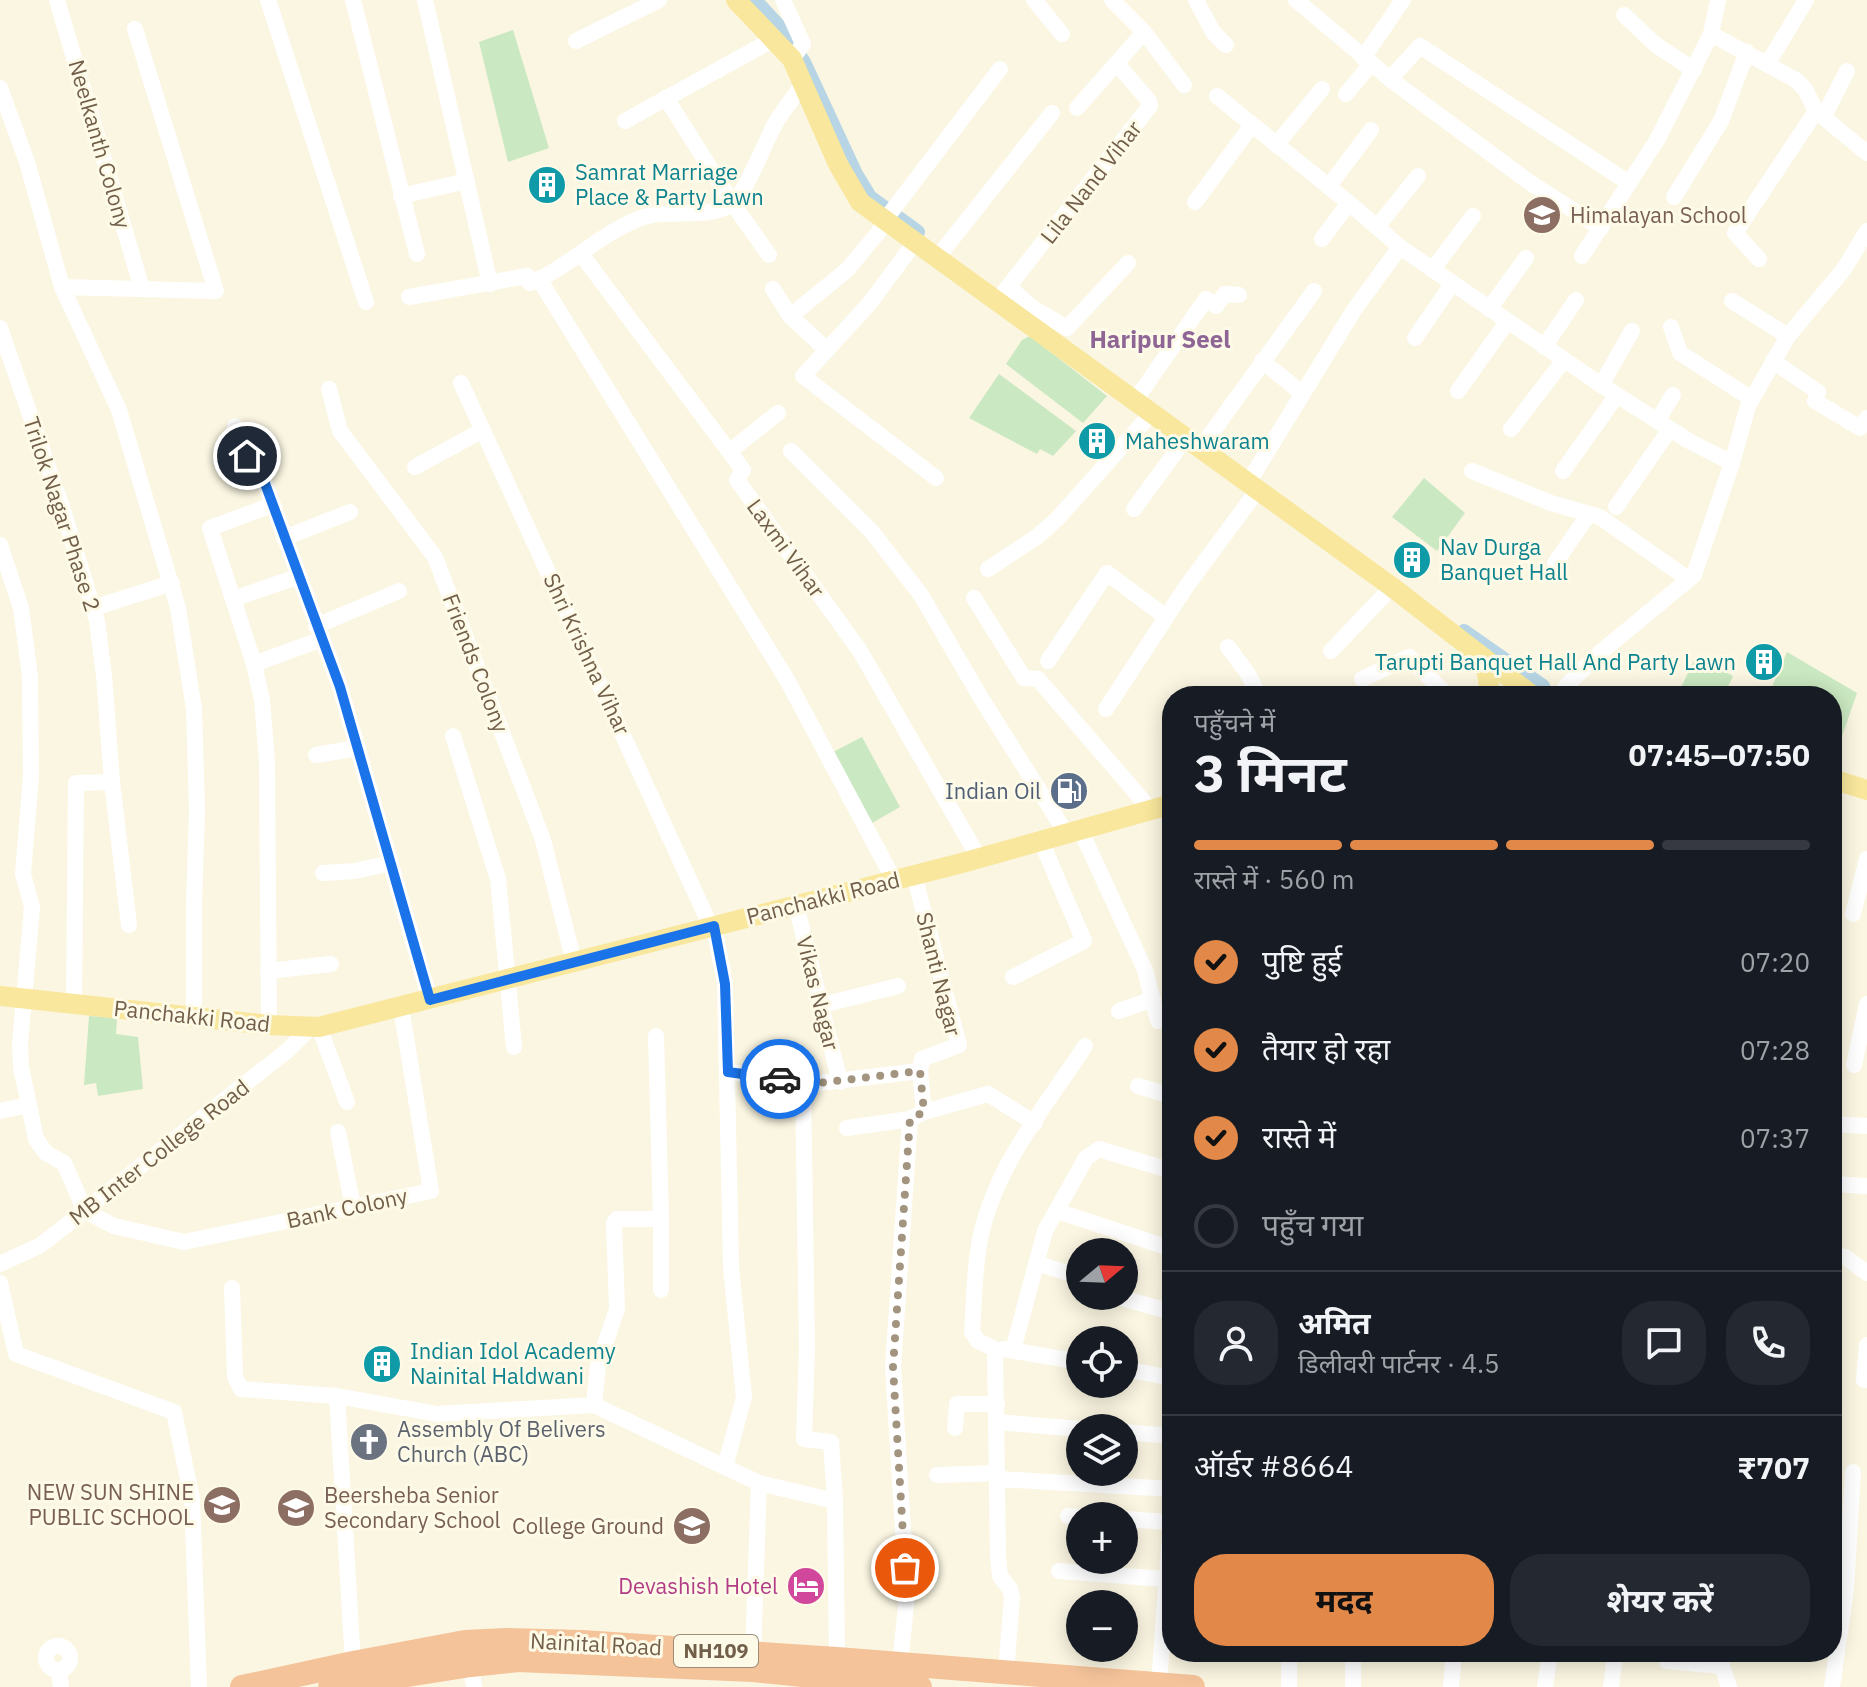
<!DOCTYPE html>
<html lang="hi">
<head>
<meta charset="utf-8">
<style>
  body { margin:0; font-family:"IBM Plex Sans","Noto Sans Devanagari",sans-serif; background:#242831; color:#f1f3f6; height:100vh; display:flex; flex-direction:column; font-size:30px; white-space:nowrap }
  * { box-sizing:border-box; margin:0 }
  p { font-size:26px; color:#9ea1a6 }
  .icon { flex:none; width:44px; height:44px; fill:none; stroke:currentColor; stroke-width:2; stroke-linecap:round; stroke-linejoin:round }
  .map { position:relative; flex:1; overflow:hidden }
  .drawer { position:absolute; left:1162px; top:686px; width:680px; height:976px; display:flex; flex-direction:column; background:#171b24; border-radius:32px; box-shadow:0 4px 20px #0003 }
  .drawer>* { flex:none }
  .needle { width:52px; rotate:71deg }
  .controls { position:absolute; left:1066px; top:1238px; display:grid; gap:16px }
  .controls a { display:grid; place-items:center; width:72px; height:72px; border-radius:50%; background:#171b24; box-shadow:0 4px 20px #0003; font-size:40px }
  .pin { position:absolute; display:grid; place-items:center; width:68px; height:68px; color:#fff; margin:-34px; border:4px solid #fff; border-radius:50%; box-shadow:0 2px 8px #0007 }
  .courier { position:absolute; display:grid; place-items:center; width:80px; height:80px; margin:-40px; border:6px solid #1a73e8; border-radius:50%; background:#fff; color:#222; box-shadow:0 2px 10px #0007 }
  .head em { font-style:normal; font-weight:700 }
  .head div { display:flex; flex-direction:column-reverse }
  .head { display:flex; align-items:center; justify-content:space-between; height:136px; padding:0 32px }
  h1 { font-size:52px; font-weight:700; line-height:60px }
  .bar { display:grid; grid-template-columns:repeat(4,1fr); gap:12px 8px; align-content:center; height:96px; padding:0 32px }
  .bar i { height:10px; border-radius:6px; background:#363941 }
  .bar .on { background:#e2894a }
  .bar p { grid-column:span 4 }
  .line { display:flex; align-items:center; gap:20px; padding:0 32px; border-top:2px solid #363941 }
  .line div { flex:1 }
  .round { display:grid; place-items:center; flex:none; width:84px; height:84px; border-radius:32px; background:#242831 }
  ol { padding:0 32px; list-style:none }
  li { display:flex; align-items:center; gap:24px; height:88px }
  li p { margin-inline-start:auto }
  li .icon { padding:8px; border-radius:50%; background:#e2894a; color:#111; stroke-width:4 }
  li:last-child { color:#9ea1a6 }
  li i { width:44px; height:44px; border:4px solid #363941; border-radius:50% }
  .cta { display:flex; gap:16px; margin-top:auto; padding:16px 32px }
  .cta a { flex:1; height:92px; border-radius:32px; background:#e2894a; color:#111; font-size:32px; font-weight:700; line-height:92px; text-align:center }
  .cta a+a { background:#242831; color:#f1f3f6 }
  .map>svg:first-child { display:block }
  .green { fill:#cae8c1 }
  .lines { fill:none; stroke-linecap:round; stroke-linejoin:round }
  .canal { stroke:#b7d5e4; stroke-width:14 }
  .minor { stroke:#fff; stroke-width:16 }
  .major { stroke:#f8e79c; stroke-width:20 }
  .highway { stroke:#f4c39a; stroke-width:24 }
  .done { stroke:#a2947f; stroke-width:8; stroke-dasharray:0 14.4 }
  .route { stroke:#1a73e8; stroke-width:10 }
  .labels { text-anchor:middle; stroke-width:6; stroke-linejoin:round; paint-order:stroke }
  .shield { fill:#fefae8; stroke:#9c8e79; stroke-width:2 }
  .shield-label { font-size:20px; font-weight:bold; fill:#725f49 }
  .street-label { font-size:22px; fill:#725f49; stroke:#fefae8 }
  .culture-label { font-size:22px; fill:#0d838f; stroke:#fefae8; text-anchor:start }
  .education-label { font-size:22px; fill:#785e54; stroke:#fefae8; text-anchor:start }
  .service-label { font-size:22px; fill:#4e5e75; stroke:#fefae8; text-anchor:end }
  .worship-label { font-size:22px; fill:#5b616d; stroke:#fefae8; text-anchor:start }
  .hotel-label { font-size:22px; fill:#b23c85; stroke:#fefae8; text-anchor:end }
  .neighbourhood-label { font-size:24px; font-weight:bold; fill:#8e6595; stroke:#fefae8 }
</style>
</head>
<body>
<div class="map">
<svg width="1867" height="1687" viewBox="0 0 1867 1687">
  <rect width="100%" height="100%" fill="#fbf6e2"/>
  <g class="green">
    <polygon points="513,30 549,148 508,162 479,42"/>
    <polygon points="1030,336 1107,396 1083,423 1006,364 1022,340"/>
    <polygon points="999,374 1076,431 1053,456 1040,449 1037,454 969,418"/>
    <polygon points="1424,478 1465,513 1437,551 1392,517"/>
    <polygon points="1787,652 1857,693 1832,765 1832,696 1768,696"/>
    <polygon points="1696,656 1733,676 1725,693 1721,691 1718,696 1677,696"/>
    <polygon points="862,737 900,807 872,823 833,752"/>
    <polygon points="89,1016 117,1018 116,1034 138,1037 143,1089 98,1096 96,1083 84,1085"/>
  </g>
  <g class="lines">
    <g class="canal">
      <polyline points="755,0 780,27 804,62 856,174 870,197 918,232"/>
      <polyline points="1464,631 1543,686"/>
    </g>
    <g class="minor">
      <polyline points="57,0 142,289"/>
      <polyline points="268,0 366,302"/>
      <polyline points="353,0 417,254"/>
      <polyline points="425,0 490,284"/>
      <polyline points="783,0 803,44 792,59"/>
      <polyline points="1034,0 1062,34"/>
      <polyline points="1112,0 1144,32 1184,85"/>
      <polyline points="1196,0 1213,32 1226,45"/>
      <polyline points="1296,0 1390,79 1529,182 1601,228"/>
      <polyline points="1624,15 1656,45 1694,70"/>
      <polyline points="1711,34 1796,80 1805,89 1816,111 1867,153"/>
      <polyline points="576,41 659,0"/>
      <polyline points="1363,58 1403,0"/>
      <polyline points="1768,63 1806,0"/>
      <polyline points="1390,79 1420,46 1629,183"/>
      <polyline points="0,88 27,162 62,287 119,410 178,608 194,709 197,810 194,904 194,1017"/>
      <polyline points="1346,94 1371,64"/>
      <polyline points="1217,96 1349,203 1400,247 1601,385 1689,441 1732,463"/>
      <polyline points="666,98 733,204 769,255"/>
      <polyline points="1077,108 1144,32"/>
      <polyline points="1824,116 1847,71"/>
      <polyline points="625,121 774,39"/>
      <polyline points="1276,145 1322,89"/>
      <polyline points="1329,186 1371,130"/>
      <polyline points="401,196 467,181"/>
      <polyline points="1674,197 1721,121 1747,52"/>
      <polyline points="1195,202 1252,125"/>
      <polyline points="885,220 1000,69"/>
      <polyline points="1377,227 1418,176"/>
      <polyline points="1322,239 1349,203"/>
      <polyline points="915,242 869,304 803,376 936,478"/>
      <polyline points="581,254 743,470 737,480 860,651 979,858"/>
      <polyline points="1582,256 1657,140 1711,34 1718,0"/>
      <polyline points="937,258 1052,113"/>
      <polyline points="1759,259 1735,233 1816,111"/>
      <polyline points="1432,270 1473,216"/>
      <polyline points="539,279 786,678 894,880"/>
      <polyline points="62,287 216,291 135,29"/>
      <polyline points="1009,287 1031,307 1067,328 1128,263"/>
      <polyline points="773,289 790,316 827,350"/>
      <path d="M409 297 527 276 530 283C570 267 600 233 641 218 669 208 705 220 731 205 744 197 766 140 775 124 783 110 794 97 803 84"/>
      <polyline points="997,301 1150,106 1149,101 1117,64"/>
      <polyline points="1732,301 1788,336"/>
      <polyline points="799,309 847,270 887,222"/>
      <polyline points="1489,309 1526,258"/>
      <polyline points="1671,327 1680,353 1752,399"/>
      <polyline points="0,328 62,507 97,621 104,676 112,782 76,783 74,1004"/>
      <polyline points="1415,338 1452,284"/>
      <polyline points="1544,347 1576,300"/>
      <polyline points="1262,361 1302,393"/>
      <polyline points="1773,361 1818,392 1815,401 1860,428 1867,418"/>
      <polyline points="461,383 711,927"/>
      <polyline points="1601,385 1632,331"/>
      <polyline points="329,389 340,431 435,557 543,840 574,962"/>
      <polyline points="1458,391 1507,322"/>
      <polyline points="1134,402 1206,299 1216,306 1225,294 1239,295"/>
      <polyline points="1657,421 1673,395"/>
      <polyline points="235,426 247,456 256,459 340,687 430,1000"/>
      <polyline points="1511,429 1564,360"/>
      <polyline points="1200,449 1314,291"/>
      <polyline points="730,451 778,413"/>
      <polyline points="791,451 872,532 921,595 981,698 1066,833"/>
      <polyline points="415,467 483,430"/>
      <polyline points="1472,471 1551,503 1600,517 1688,579"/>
      <polyline points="1563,471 1617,395"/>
      <polyline points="1248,483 1354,310 1400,247"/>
      <polyline points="1616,507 1670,429"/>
      <polyline points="1134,509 1185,439"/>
      <polyline points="284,538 350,512"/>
      <polyline points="0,545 21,608 30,677 31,776 23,874 32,907 20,1044 21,1067 36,1139 46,1153 64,1163 85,1211 114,1226 184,1242 431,1191 401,1007"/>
      <polyline points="1555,563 1589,514"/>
      <polyline points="988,569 1038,536 1058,518 1151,414"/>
      <polyline points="974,598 1024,678 1038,679 1151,810"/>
      <polyline points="233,599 297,577"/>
      <polyline points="93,608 172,583"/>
      <polyline points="316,626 399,591"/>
      <polyline points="1228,647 1248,674 1259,696"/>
      <polyline points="1331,651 1392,587"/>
      <polyline points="1048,661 1107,573 1166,617"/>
      <polyline points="254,664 322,639"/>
      <polyline points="1362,679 1409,657 1448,696"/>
      <polyline points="1560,696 1567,685 1601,652 1694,575 1732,463 1748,406 1788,336 1844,269 1867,231"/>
      <polyline points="1106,709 1186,587 1257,491"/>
      <polyline points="453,736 498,879 514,1047"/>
      <polyline points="316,755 358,748"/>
      <polyline points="112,782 129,925"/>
      <polyline points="1080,829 1145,970 1158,1021"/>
      <polyline points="323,873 355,871 391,863"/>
      <polyline points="796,905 840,1082"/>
      <polyline points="1853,914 1867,859"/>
      <polyline points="714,926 725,984 731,1268 744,1397 725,1467 759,1483 753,1654"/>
      <polyline points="268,971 331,964"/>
      <polyline points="1013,977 1084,941 1041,841"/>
      <polyline points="822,1005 898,986"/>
      <polyline points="1119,1011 1153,999"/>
      <polyline points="269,1025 267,763 262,700 254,664 210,528 272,505"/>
      <polyline points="319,1027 347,1102"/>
      <polyline points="1854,1065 1867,1004"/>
      <polyline points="728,1072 819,1083 920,1071"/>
      <polyline points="1138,1086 1172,1096"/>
      <polyline points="0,1111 29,1105"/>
      <polyline points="924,1112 988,1094 1035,1123"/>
      <polyline points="1832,1124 1867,1126"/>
      <polyline points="847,1128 910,1119"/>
      <polyline points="338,1132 353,1207"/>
      <polyline points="1832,1184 1867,1186"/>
      <polyline points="1057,1211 1172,1249"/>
      <polyline points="661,1219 661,1290"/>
      <polyline points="1832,1254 1845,1257 1867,1273"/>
      <polyline points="1036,1263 1080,1277"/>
      <polyline points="0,1264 41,1245 288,1050 310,1028"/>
      <polyline points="0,1283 16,1354 174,1412 192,1499 199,1687"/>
      <polyline points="232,1288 235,1377 241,1389 337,1396"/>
      <polyline points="1114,1296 1172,1312"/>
      <polyline points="1003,1349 1080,1362"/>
      <polyline points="1013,1350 1045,1231 1086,1158 1099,1149 1172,1171"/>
      <polyline points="1124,1369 1172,1378"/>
      <polyline points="1864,1380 1867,1345"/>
      <polyline points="594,1405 598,1365 617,1309 614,1223 617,1219 661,1219 656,1036"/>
      <polyline points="998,1422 1080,1429"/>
      <polyline points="955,1428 957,1404 997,1404"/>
      <polyline points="1124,1432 1172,1436"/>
      <polyline points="937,1475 998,1473"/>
      <polyline points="998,1479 1172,1489"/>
      <polyline points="759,1483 835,1501 831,1442 804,1439 807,1348 803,1082"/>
      <polyline points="835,1501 837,1659"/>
      <polyline points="1068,1516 1080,1517"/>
      <polyline points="1124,1519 1170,1522"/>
      <polyline points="1059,1571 1165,1579"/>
      <circle cx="58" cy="1658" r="12"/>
      <polyline points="1721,1652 1722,1666 1729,1687"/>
      <polyline points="1667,1661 1722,1666"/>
      <polyline points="353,1663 337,1396 437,1414 594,1405 725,1467"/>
      <polyline points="471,1665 474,1687"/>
      <polyline points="900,1665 907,1595 893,1367 910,1119 924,1112 920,1071 922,1059 959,1045 914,875"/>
      <polyline points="59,1670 61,1687"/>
      <path d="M1006 1672 1012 1598 1010 1589 1000 1576 998 1557 995 1349 978 1341 972 1332C974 1306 974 1279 978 1252 988 1174 1044 1109 1085 1046"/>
      <polyline points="1159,1684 1172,1506"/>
      <polyline points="1289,1687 1289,1652"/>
      <polyline points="1353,1687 1353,1652"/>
      <polyline points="1451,1687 1454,1652"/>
      <polyline points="1545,1687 1550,1652"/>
      <polyline points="1611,1687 1615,1655"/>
      <polyline points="1832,1687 1846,1589 1853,1472"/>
    </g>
    <g class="major">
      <polyline points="736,0 792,59 838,164 860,202 1392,587 1533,696"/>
      <polyline points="1484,658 1491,696"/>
      <polyline points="1832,779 1867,790"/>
      <polyline points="0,996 269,1025 319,1027 962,863 1172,804"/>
    </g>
    <g class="highway">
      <polyline points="242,1687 353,1663 465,1642 506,1640 582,1642 837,1659 1193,1687"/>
      <polyline points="330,1687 471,1665 518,1660 753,1670 920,1687"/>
    </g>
  </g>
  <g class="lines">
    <polyline class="done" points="780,1079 819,1083 920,1071 924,1112 910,1119 893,1367 905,1568"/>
    <polyline class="route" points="247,456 256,459 340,687 430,1000 714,926 725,984 728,1072 780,1079"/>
  </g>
  <defs>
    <g id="building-disc" transform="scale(2)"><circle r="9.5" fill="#0f9aa8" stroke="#fefae8"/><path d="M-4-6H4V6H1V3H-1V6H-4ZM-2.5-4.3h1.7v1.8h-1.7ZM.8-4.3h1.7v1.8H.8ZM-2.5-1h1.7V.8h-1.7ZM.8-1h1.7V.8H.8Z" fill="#fff"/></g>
    <g id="school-disc" transform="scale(2)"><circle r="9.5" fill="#8d6e63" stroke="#fefae8"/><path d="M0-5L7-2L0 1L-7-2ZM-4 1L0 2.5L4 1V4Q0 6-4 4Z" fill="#fff"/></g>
    <g id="fuel-disc" transform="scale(2)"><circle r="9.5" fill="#5c6f8a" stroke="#fefae8"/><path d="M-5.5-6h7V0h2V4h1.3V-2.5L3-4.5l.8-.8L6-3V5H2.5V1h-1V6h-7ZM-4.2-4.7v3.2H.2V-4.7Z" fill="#fff"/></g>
    <g id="church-disc" transform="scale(2)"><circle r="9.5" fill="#6b7280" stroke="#fefae8"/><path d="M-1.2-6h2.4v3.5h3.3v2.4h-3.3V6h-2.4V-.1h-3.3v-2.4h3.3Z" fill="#fff"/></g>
    <g id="university-disc" transform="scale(2)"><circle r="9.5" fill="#8d6e63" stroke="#fefae8"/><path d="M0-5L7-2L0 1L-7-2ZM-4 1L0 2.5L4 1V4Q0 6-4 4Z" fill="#fff"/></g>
    <g id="hotel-disc" transform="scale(2)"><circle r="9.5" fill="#d1479c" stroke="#fefae8"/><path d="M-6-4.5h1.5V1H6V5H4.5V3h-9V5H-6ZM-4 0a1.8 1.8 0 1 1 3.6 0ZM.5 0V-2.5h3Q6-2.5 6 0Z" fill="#fff"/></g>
  </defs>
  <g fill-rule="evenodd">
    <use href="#building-disc" x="547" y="185"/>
    <use href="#school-disc" x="1542" y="215"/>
    <use href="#building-disc" x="1097" y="441"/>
    <use href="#building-disc" x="1412" y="560"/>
    <use href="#building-disc" x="1764" y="662"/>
    <use href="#fuel-disc" x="1069" y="791"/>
    <use href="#building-disc" x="382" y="1364"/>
    <use href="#church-disc" x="369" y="1442"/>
    <use href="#school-disc" x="222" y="1505"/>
    <use href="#school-disc" x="296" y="1508"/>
    <use href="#university-disc" x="692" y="1526"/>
    <use href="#hotel-disc" x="806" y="1586"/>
  </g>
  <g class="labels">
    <rect class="shield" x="674" y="1635" width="84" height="32" rx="6"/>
    <g class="shield-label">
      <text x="716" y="1658">NH109</text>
    </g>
    <g class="street-label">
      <text transform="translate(100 144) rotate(74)" y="8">Neelkanth Colony</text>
      <text transform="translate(1091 182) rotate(-52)" y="8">Lila Nand Vihar</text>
      <text transform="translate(62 514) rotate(72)" y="8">Trilok Nagar Phase 2</text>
      <text transform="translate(786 548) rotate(54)" y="8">Laxmi Vihar</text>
      <text transform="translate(587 654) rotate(65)" y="8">Shri Krishna Vihar</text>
      <text transform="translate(476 663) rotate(69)" y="8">Friends Colony</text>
      <text transform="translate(823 898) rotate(-14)" y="8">Panchakki Road</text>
      <text transform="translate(939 974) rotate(76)" y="8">Shanti Nagar</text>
      <text transform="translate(818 993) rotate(76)" y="8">Vikas Nagar</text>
      <text transform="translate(192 1016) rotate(6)" y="8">Panchakki Road</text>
      <text transform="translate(159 1152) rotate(-38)" y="8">MB Inter College Road</text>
      <text transform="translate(347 1208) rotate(-12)" y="8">Bank Colony</text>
      <text transform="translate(596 1644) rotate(3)" y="8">Nainital Road</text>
    </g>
    <g class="culture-label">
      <text x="575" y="180">Samrat Marriage<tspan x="575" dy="25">Place &amp; Party Lawn</tspan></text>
      <text x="1125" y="449">Maheshwaram</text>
      <text x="1440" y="555">Nav Durga<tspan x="1440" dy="25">Banquet Hall</tspan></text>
      <text x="1736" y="670" text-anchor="end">Tarupti Banquet Hall And Party Lawn</text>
      <text x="410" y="1359">Indian Idol Academy<tspan x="410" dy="25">Nainital Haldwani</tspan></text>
    </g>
    <g class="education-label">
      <text x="1570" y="223">Himalayan School</text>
      <text x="194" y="1500" text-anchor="end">NEW SUN SHINE<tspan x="194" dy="25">PUBLIC SCHOOL</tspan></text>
      <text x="324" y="1503">Beersheba Senior<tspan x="324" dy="25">Secondary School</tspan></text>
      <text x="664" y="1534" text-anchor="end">College Ground</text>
    </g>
    <g class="service-label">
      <text x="1041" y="799">Indian Oil</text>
    </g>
    <g class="worship-label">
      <text x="397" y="1437">Assembly Of Belivers<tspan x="397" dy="25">Church (ABC)</tspan></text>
    </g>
    <g class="hotel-label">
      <text x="778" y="1594">Devashish Hotel</text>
    </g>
    <g class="neighbourhood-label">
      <text x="1160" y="348">Haripur Seel</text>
    </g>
  </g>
</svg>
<div class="controls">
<a><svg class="needle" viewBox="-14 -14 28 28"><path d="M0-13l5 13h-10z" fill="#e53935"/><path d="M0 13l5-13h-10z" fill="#9ea1a6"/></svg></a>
<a><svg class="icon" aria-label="locate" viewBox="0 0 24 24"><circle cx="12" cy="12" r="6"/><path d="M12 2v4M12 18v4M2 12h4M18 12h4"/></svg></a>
<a><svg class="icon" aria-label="layers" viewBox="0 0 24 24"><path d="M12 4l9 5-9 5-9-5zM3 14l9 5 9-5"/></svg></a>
<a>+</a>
<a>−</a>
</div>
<div class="pin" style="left:905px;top:1568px;background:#ea580c"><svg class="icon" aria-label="bag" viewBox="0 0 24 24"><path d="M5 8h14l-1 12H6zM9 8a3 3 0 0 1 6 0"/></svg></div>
<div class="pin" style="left:247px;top:456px;background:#1f2937"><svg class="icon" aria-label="home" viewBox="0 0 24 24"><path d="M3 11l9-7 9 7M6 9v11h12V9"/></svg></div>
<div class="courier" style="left:780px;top:1079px"><svg class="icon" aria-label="car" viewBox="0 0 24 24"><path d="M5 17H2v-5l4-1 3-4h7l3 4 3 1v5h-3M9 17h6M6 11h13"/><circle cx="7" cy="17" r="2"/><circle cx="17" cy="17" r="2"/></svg></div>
<section class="drawer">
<div class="head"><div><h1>3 मिनट</h1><p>पहुँचने में</p></div><em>07:45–07:50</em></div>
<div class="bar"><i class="on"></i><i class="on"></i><i class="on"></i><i></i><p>रास्ते में · 560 m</p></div>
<ol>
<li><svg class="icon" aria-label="check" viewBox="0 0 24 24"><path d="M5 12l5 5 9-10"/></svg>पुष्टि हुई<p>07:20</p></li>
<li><svg class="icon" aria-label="check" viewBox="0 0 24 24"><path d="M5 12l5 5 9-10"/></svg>तैयार हो रहा<p>07:28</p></li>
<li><svg class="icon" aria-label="check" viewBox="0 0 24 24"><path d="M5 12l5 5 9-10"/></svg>रास्ते में<p>07:37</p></li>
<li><i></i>पहुँच गया</li>
</ol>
<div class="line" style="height:144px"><a class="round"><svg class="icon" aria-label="person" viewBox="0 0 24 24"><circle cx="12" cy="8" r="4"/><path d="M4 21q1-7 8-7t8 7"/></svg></a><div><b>अमित</b><p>डिलीवरी पार्टनर · 4.5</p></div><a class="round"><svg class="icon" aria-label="chat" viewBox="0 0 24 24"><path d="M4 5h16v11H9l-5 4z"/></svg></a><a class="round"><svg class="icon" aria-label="phone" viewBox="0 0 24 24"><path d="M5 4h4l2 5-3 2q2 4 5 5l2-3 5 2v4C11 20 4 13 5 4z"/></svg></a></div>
<div class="line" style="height:104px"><div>ऑर्डर #8664</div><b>₹707</b></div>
<div class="cta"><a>मदद</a><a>शेयर करें</a></div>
</section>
</div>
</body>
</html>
